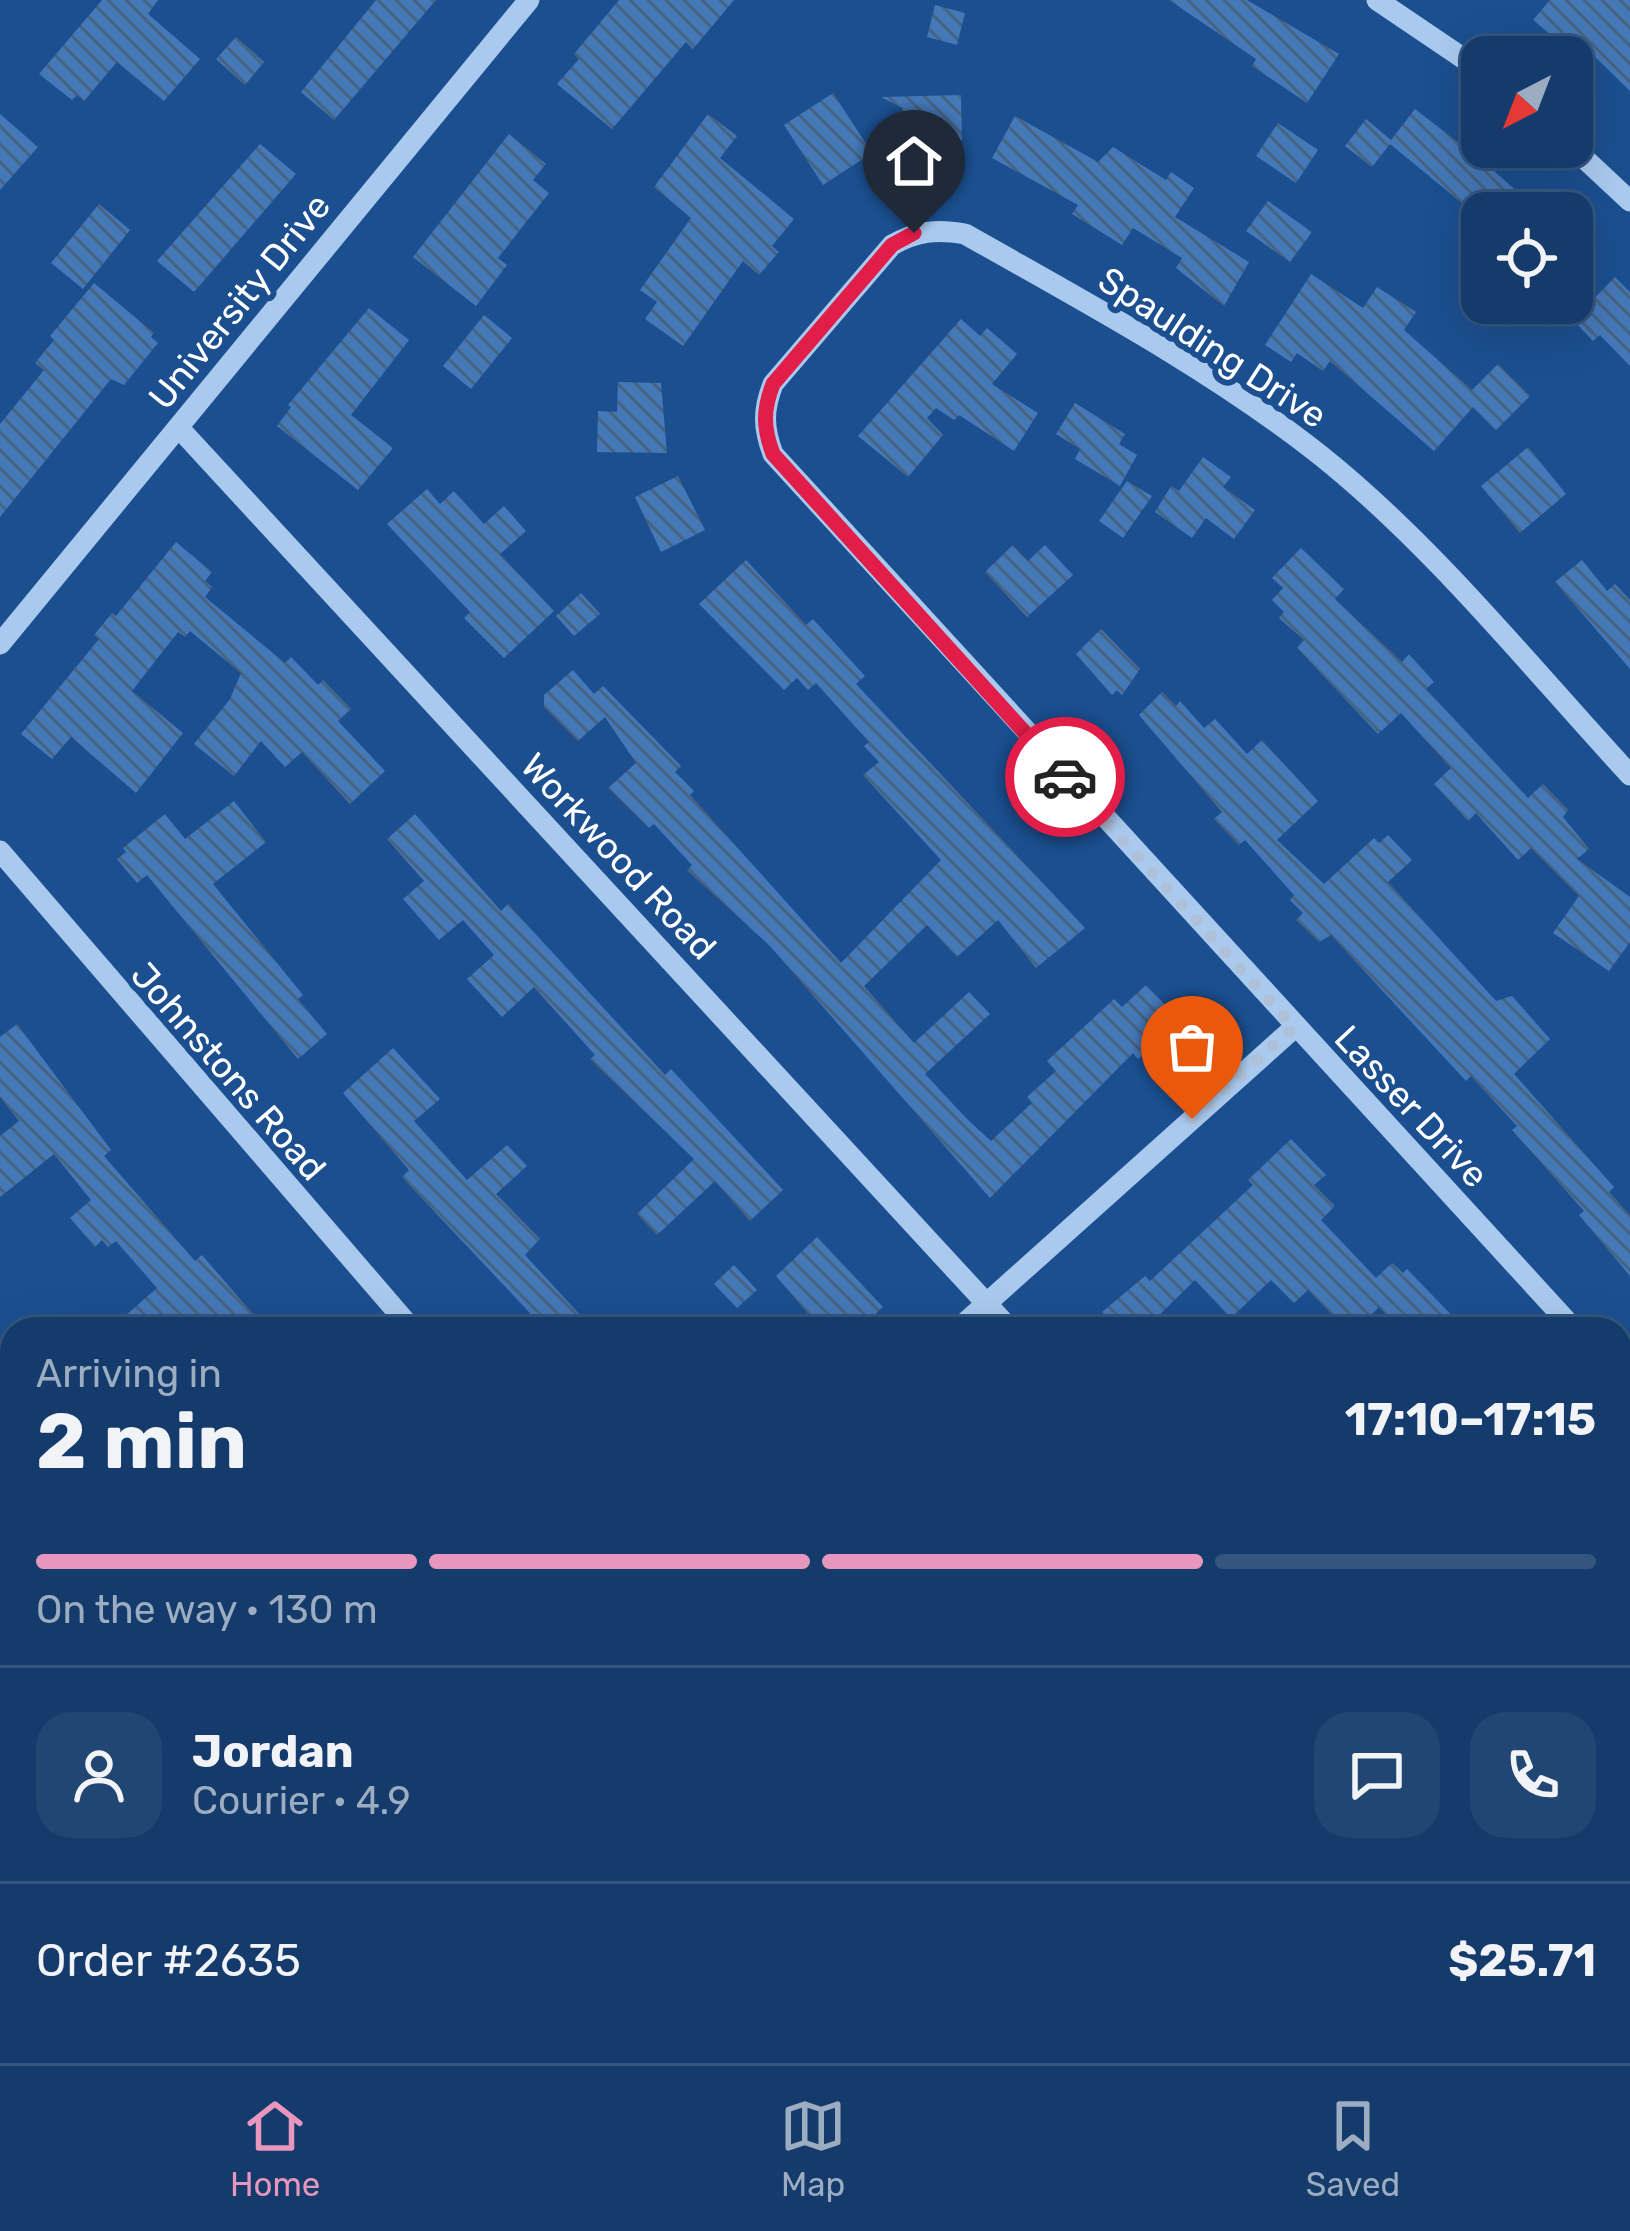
<!DOCTYPE html>
<html lang="en">
<head>
<meta charset="utf-8">
<style>
  body { margin:0; font-family:Rubik,sans-serif; background:#214673; color:#f1f3f6; height:100vh; display:flex; flex-direction:column; font-size:45px; white-space:nowrap }
  * { box-sizing:border-box; margin:0 }
  p { font-size:39px; color:#9dadc1 }
  .icon { flex:none; width:66px; height:66px; fill:none; stroke:currentColor; stroke-width:2; stroke-linecap:round; stroke-linejoin:round }
  .map { position:relative; flex:1; overflow:hidden }
  .drawer { position:absolute; left:0px; top:1317px; width:1632px; height:747px; display:flex; flex-direction:column; background:#143b6b; border-radius:36px 36px 0 0; box-shadow:0 12px 48px #0002,0 0 0 3px #33557e }
  .drawer>* { flex:none }
  .needle { width:78px; rotate:222deg }
  .buttons { position:absolute; left:1461px; top:36px; display:grid; gap:24px }
  .buttons a { display:grid; place-items:center; width:132px; height:132px; border-radius:24px; background:#143b6b; box-shadow:0 12px 48px #0002,0 0 0 3px #33557e; font-size:60px }
  .pin { position:absolute; display:grid; place-items:center; width:102px; height:102px; color:#fff; margin:-123px -51px; border-radius:50% 50% 50% 0; rotate:-45deg; box-shadow:0 0 12px #0007 }
  .pin .icon { rotate:45deg }
  .courier { position:absolute; display:grid; place-items:center; width:120px; height:120px; margin:-60px; border:9px solid #e11d48; border-radius:50%; background:#fff; color:#222; box-shadow:0 3px 15px #0007 }
  .head em { font-style:normal; font-weight:700 }
  .head div { display:flex; flex-direction:column-reverse }
  .head { display:flex; align-items:center; justify-content:space-between; height:204px; padding:0 36px }
  h1 { font-size:78px; font-weight:700; line-height:90px }
  .bar { display:grid; grid-template-columns:repeat(4,1fr); gap:18px 12px; align-content:center; height:144px; padding:0 36px }
  .bar i { height:15px; border-radius:9px; background:#33557e }
  .bar .on { background:#e797bd }
  .bar p { grid-column:span 4 }
  .line { display:flex; align-items:center; gap:30px; padding:0 36px; border-top:3px solid #33557e }
  .line div { flex:1 }
  .round { display:grid; place-items:center; flex:none; width:126px; height:126px; border-radius:36px; background:#214673 }
  .tabs { display:flex; justify-content:space-around; align-items:center; height:168px; border-top:3px solid #33557e; background:#143b6b; font-size:33px; color:#9dadc1 }
  .tabs a { display:grid; justify-items:center; gap:6px }
  .tabs .on { color:#e797bd }
  .map>svg:first-child { display:block }
  .building { fill:url(#building-back-hatch) }
  .lines { fill:none; stroke-linecap:round; stroke-linejoin:round }
  .minor { stroke:#a9c9ee; stroke-width:21 }
  .done { stroke:#afc1d8; stroke-width:12; stroke-dasharray:0 21.6 }
  .route { stroke:#e11d48; stroke-width:15 }
  .labels { text-anchor:middle; stroke-width:12; stroke-linejoin:round; paint-order:stroke }
  .street-label { font-size:36px; fill:#fff; stroke:#1b4f8f }
</style>
</head>
<body>
<div class="map">
<svg width="1630" height="2063" viewBox="0 0 1630 2063">
  <defs>
    <pattern id="building-back-hatch" width="6" height="6" patternUnits="userSpaceOnUse" patternTransform="scale(3)"><rect width="6" height="6" fill="#4478b7"/><path d="M-1 5l2 2M0 0l6 6M5-1l2 2" fill="none" stroke="#486282"/></pattern>
  </defs>
  <rect width="100%" height="100%" fill="#1b4f8f"/>
  <g class="building">
    <polygon points="102,0 158,0 148,14 200,59 164,101 117,62 84,101 77,95 72,100 39,74"/>
    <polygon points="376,0 436,0 334,120 301,92"/>
    <polygon points="619,0 734,0 693,49 686,42 612,129 557,84 579,59 574,54"/>
    <polygon points="1169,0 1247,0 1339,54 1307,103 1252,66 1256,59"/>
    <polygon points="1550,0 1630,0 1630,91 1588,50 1580,59 1533,20"/>
    <polygon points="935,5 965,13 957,45 927,37"/>
    <polygon points="236,37 264,62 245,85 216,59"/>
    <polygon points="833,93 872,153 823,185 784,125"/>
    <polygon points="961,95 962,141 933,125 932,151 903,152 902,108 881,97"/>
    <polygon points="1415,109 1485,163 1541,213 1474,213 1390,144 1372,167 1345,146 1366,119 1391,140"/>
    <polygon points="0,114 38,147 0,190"/>
    <polygon points="708,114 737,136 720,158 794,219 772,246 779,252 759,275 743,261 683,346 645,319 657,302 640,290 691,218 654,187"/>
    <polygon points="1015,116 1098,162 1113,147 1166,180 1171,172 1194,188 1175,217 1249,262 1224,306 1176,268 1182,258 1133,228 1122,245 1072,214 1078,205 992,158"/>
    <polygon points="1278,123 1318,150 1296,183 1256,156"/>
    <polygon points="509,134 546,164 533,180 549,193 498,258 507,265 476,306 413,257"/>
    <polygon points="260,144 296,174 194,292 157,261"/>
    <polygon points="1268,201 1312,232 1290,262 1246,231"/>
    <polygon points="99,204 130,230 83,289 51,263"/>
    <polygon points="1311,274 1363,308 1377,287 1416,312 1404,330 1472,390 1498,364 1530,396 1496,430 1473,407 1434,451 1330,361 1323,371 1297,353 1291,362 1265,345"/>
    <polygon points="1615,277 1630,292 1630,366 1600,335 1593,341 1573,320"/>
    <polygon points="94,283 154,333 151,337 158,343 124,385 111,379 0,517 0,424 44,370 35,363 54,340 50,336"/>
    <polygon points="369,308 409,340 351,415 393,448 358,490 277,426 291,407 288,405"/>
    <polygon points="484,315 512,338 471,389 443,366"/>
    <polygon points="961,319 980,336 987,328 1017,354 992,384 1038,413 1014,451 959,415 954,420 936,408 927,418 943,435 908,477 858,436"/>
    <polygon points="618,382 661,383 667,453 597,452 598,411 617,412"/>
    <polygon points="1075,403 1125,434 1119,444 1137,455 1120,486 1075,459 1080,449 1056,434"/>
    <polygon points="1528,447 1566,494 1520,533 1481,486"/>
    <polygon points="1203,457 1231,477 1223,487 1255,510 1234,539 1206,518 1192,538 1155,512 1171,486 1179,491"/>
    <polygon points="678,476 705,530 661,552 635,497"/>
    <polygon points="1127,481 1152,496 1123,538 1099,521"/>
    <polygon points="427,489 440,504 454,491 484,524 504,506 526,531 500,554 554,611 504,658 464,618 470,612 387,524"/>
    <polygon points="176,542 212,572 205,581 212,587 205,597 285,663 291,657 318,685 323,680 351,709 338,721 385,771 350,804 302,752 285,767 261,741 234,776 194,744 230,699 241,673 190,631 185,637 178,632 132,691 183,733 136,793 71,737 52,759 21,734 99,639 94,635 112,613 116,616"/>
    <polygon points="1013,545 1028,561 1045,545 1073,575 1027,617 985,572"/>
    <polygon points="1301,548 1344,589 1335,599 1402,662 1409,654 1434,682 1426,689 1528,798 1543,784 1568,810 1563,817 1589,849 1577,859 1630,897 1630,942 1609,971 1553,933 1579,896 1531,848 1518,860 1476,813 1468,821 1434,784 1451,768 1401,713 1378,734 1297,648 1304,640 1279,618 1284,612 1272,600 1283,588 1272,578"/>
    <polygon points="746,560 806,625 813,619 865,676 856,684 1085,928 1036,968 998,920 957,957 927,925 864,986 914,1043 969,992 990,1014 925,1074 968,1120 991,1141 1032,1103 1027,1097 1056,1071 1047,1061 1114,999 1122,1007 1146,985 1181,1021 1138,1059 1133,1053 990,1198 769,945 687,870 692,865 654,824 649,828 608,788 636,763 605,717 578,741 544,707 544,695 573,670 594,694 603,686 681,766 675,772 694,791 690,795 841,963 941,860 863,775 879,762 864,746 869,742 816,683 808,690 797,678 784,690 699,604"/>
    <polygon points="1582,560 1607,591 1615,584 1630,600 1630,669 1555,582"/>
    <polygon points="581,593 600,614 574,636 556,616"/>
    <polygon points="1101,629 1140,669 1122,695 1117,690 1112,695 1076,654"/>
    <polygon points="1162,692 1176,706 1180,701 1204,728 1215,719 1247,754 1262,740 1318,801 1277,840 1324,884 1374,838 1379,843 1388,835 1412,860 1388,882 1496,1001 1512,996 1550,1039 1514,1074 1614,1187 1609,1192 1630,1215 1630,1276 1579,1215 1584,1211 1512,1130 1517,1126 1471,1076 1466,1081 1331,935 1319,942 1296,920 1303,913 1290,900 1294,895 1245,840 1239,845 1214,819 1222,812 1139,715"/>
    <polygon points="234,801 266,842 213,884 303,995 298,999 327,1034 298,1059 147,875 137,883 117,859 126,852 123,848 165,814 185,839"/>
    <polygon points="415,814 501,911 508,904 665,1075 671,1069 783,1190 750,1221 715,1181 657,1235 637,1214 694,1159 590,1059 595,1055 534,987 502,1017 467,979 494,955 463,920 439,940 403,899 424,881 387,839"/>
    <polygon points="17,1024 111,1150 104,1156 195,1261 202,1255 266,1329 110,1329 157,1288 116,1241 108,1247 102,1240 95,1247 70,1218 91,1200 54,1154 0,1197 0,1136 19,1121 0,1097 0,1037"/>
    <polygon points="393,1048 440,1099 414,1121 467,1180 507,1145 527,1166 496,1194 540,1239 525,1255 593,1329 545,1329 402,1177 409,1170 343,1093"/>
    <polygon points="1291,1139 1326,1175 1314,1185 1335,1206 1321,1220 1376,1278 1392,1263 1403,1273 1407,1269 1465,1329 1400,1329 1379,1307 1357,1329 1346,1329 1308,1290 1294,1303 1271,1280 1231,1318 1195,1280 1145,1329 1119,1329 1102,1312 1145,1276 1150,1281 1253,1185 1248,1180"/>
    <polygon points="817,1237 883,1307 859,1329 821,1329 776,1276"/>
    <polygon points="734,1265 757,1290 737,1308 714,1284"/>
  </g>
  <g class="lines">
    <g class="minor">
      <polyline points="1377,0 1482,71"/>
      <polyline points="1572,147 1630,201"/>
      <polyline points="179,428 1010,1329"/>
      <polyline points="0,644 529,0"/>
      <polyline points="0,851 412,1329"/>
      <polyline points="958,1329 1295,1027"/>
      <path d="M1574 1329 773 454C763 427 763 410 773 384L892 245C917 231 936 229 965 234 1085 302 1211 369 1320 455 1433 545 1532 669 1630 775"/>
      <polyline points="1620,1380 1630,1390"/>
      <polyline points="0,1618 12,1627"/>
      <polyline points="1620,1992 1630,2003"/>
      <polyline points="474,2052 482,2061"/>
      <polyline points="1067,2052 1073,2063"/>
    </g>
  </g>
  <g class="lines">
    <polyline class="done" points="1065,777 1294,1027 1192,1119"/>
    <path class="route" d="M914 233 892 245 773 384C763 410 763 427 773 454L1065 777"/>
  </g>
  <g class="labels">
    <g class="street-label">
      <text transform="translate(239 301) rotate(-51)" y="13">University Drive</text>
      <text transform="translate(1213 347) rotate(33)" y="13">Spaulding Drive</text>
      <text transform="translate(619 856) rotate(47)" y="13">Workwood Road</text>
      <text transform="translate(229 1071) rotate(49)" y="13">Johnstons Road</text>
      <text transform="translate(1412 1106) rotate(47)" y="13">Lasser Drive</text>
    </g>
  </g>
</svg>
<div class="buttons">
<a><svg class="needle" viewBox="-14 -14 28 28"><path d="M0-13l5 13h-10z" fill="#e53935"/><path d="M0 13l5-13h-10z" fill="#9dadc1"/></svg></a>
<a><svg class="icon" aria-label="locate" viewBox="0 0 24 24"><circle cx="12" cy="12" r="6"/><path d="M12 2v4M12 18v4M2 12h4M18 12h4"/></svg></a>
</div>
<div class="pin" style="left:1192px;top:1119px;background:#ea580c"><svg class="icon" aria-label="bag" viewBox="0 0 24 24"><path d="M5 8h14l-1 12H6zM9 8a3 3 0 0 1 6 0"/></svg></div>
<div class="pin" style="left:914px;top:233px;background:#1f2937"><svg class="icon" aria-label="home" viewBox="0 0 24 24"><path d="M3 11l9-7 9 7M6 9v11h12V9"/></svg></div>
<div class="courier" style="left:1065px;top:777px"><svg class="icon" aria-label="car" viewBox="0 0 24 24"><path d="M5 17H2v-5l4-1 3-4h7l3 4 3 1v5h-3M9 17h6M6 11h13"/><circle cx="7" cy="17" r="2"/><circle cx="17" cy="17" r="2"/></svg></div>
<section class="drawer">
<div class="head"><div><h1>2 min</h1><p>Arriving in</p></div><em>17:10–17:15</em></div>
<div class="bar"><i class="on"></i><i class="on"></i><i class="on"></i><i></i><p>On the way · 130 m</p></div>
<div class="line" style="height:216px"><a class="round"><svg class="icon" aria-label="person" viewBox="0 0 24 24"><circle cx="12" cy="8" r="4"/><path d="M4 21q1-7 8-7t8 7"/></svg></a><div><b>Jordan</b><p>Courier · 4.9</p></div><a class="round"><svg class="icon" aria-label="chat" viewBox="0 0 24 24"><path d="M4 5h16v11H9l-5 4z"/></svg></a><a class="round"><svg class="icon" aria-label="phone" viewBox="0 0 24 24"><path d="M5 4h4l2 5-3 2q2 4 5 5l2-3 5 2v4C11 20 4 13 5 4z"/></svg></a></div>
<div class="line" style="height:156px"><div>Order #2635</div><b>$25.71</b></div>
</section>
</div>
<nav class="tabs">
<a class="on"><svg class="icon" aria-label="home" viewBox="0 0 24 24"><path d="M3 11l9-7 9 7M6 9v11h12V9"/></svg>Home</a>
<a><svg class="icon" aria-label="map" viewBox="0 0 24 24"><path d="M3 6l6-2 6 2 6-2v14l-6 2-6-2-6 2zM9 4v14M15 6v14"/></svg>Map</a>
<a><svg class="icon" aria-label="saved" viewBox="0 0 24 24"><path d="M7 4h10v16l-5-4-5 4z"/></svg>Saved</a>
</nav>
</body>
</html>
